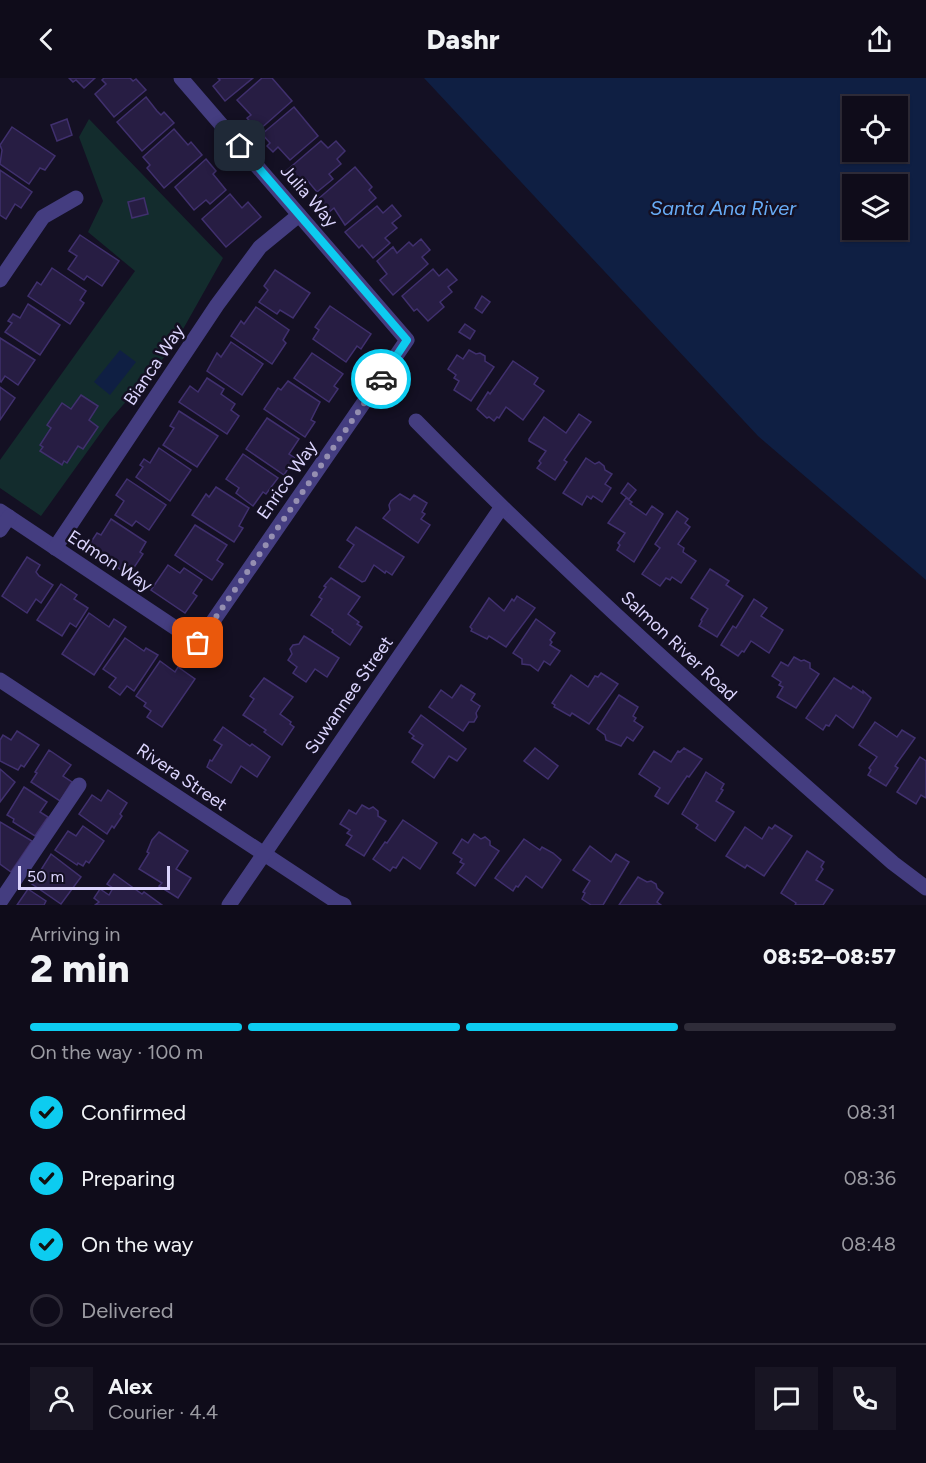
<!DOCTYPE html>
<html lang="en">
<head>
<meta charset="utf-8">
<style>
  body { margin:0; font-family:Figtree,sans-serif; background:#181523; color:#f1f3f6; height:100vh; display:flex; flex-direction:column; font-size:22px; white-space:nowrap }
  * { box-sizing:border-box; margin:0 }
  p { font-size:20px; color:#9b9ba2 }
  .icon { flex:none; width:33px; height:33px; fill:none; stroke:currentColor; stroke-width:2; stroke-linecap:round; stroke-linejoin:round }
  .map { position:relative; height:827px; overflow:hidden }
  .panel { display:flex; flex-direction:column; background:#0f0c1a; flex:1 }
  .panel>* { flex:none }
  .buttons { position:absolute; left:842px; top:18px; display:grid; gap:12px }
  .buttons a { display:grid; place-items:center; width:66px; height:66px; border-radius:0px; background:#0f0c1a; box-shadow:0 2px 4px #0004,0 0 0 2px #2f2c39; font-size:30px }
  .scale { position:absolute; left:18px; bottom:15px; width:152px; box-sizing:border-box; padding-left:6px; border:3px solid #dbd4fd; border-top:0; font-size:16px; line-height:21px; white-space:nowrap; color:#dbd4fd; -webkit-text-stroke:4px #141023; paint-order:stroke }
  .pin { position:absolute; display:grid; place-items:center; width:51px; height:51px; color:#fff; margin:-26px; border-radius:12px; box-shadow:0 3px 9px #0006 }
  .courier { position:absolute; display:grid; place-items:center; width:60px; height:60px; margin:-30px; border:4px solid #0dccf0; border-radius:50%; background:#fff; color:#222; box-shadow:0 2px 8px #0007 }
  .summary em { font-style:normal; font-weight:800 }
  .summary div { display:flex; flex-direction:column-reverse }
  .summary { display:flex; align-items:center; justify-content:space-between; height:102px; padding:0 30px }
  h1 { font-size:39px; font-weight:800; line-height:45px }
  .bar { display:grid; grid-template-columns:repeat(4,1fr); gap:9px 6px; align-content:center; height:72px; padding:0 30px }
  .bar i { height:8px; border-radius:4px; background:#2f2c39 }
  .bar .current { background:#0dccf0 }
  .bar p { grid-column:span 4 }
  .line { display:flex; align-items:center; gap:15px; padding:0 30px; border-top:2px solid #2f2c39 }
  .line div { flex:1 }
  .round { display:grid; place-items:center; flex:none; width:63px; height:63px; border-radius:0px; background:#181523 }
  ol { padding:0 30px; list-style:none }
  li { display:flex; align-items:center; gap:18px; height:66px }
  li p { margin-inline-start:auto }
  li .icon { padding:6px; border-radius:50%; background:#0dccf0; color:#111; stroke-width:4 }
  li:last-child { color:#9b9ba2 }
  li i { width:33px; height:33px; border:3px solid #2f2c39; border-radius:50% }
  header { display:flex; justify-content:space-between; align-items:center; height:78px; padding:0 30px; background:#0f0c1a; font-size:27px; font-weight:800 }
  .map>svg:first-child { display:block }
  .green { fill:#132c2d }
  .water { fill:#0f1f43; fill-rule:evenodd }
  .building { fill:#271d43; stroke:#40306e; stroke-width:1.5 }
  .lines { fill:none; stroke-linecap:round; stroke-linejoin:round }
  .minor { stroke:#443d80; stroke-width:15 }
  .done { stroke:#958fb1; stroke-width:6; stroke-dasharray:0 10.8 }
  .route { stroke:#0dccf0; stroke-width:8 }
  .labels { text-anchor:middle; stroke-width:5; stroke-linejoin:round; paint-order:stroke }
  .street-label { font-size:18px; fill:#dbd4fd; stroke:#141023 }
  .water-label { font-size:20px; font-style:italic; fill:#68adf7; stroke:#141023 }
</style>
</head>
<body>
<header><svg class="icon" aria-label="back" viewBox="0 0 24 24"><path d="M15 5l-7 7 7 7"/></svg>Dashr<svg class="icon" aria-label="share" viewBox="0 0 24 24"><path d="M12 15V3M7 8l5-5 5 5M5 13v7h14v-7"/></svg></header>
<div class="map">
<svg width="926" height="827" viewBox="0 0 926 827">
  <rect width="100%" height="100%" fill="#141023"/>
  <polygon class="green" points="89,41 223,180 173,269 110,342 41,438 0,410 0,382 135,193 88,154 103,123 79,59"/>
  <g class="water">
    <path d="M424 0H926V502L758 358ZM852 28H897V74H852ZM852 106H897V152H852Z"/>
    <polygon points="120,272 136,284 110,317 94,304"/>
  </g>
  <g class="building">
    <polygon points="69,0 95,0 84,10 76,2 73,4"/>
    <polygon points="104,0 130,0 133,3 136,1 146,12 114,39 95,16 106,6 102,2"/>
    <polygon points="218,0 253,0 225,23 213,8 220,2"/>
    <polygon points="262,0 272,0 292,23 258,53 247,40 251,37 237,22"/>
    <polygon points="146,19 157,33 161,37 164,34 174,45 142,73 117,44"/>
    <polygon points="294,29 318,58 290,82 278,69 273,74 267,68 270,65 262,56"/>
    <polygon points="67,41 72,57 57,63 51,47"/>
    <polygon points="12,49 55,78 45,92 40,90 29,106 0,86 2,72 0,67"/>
    <polygon points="174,51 188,67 191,64 202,77 164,110 147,90 150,87 143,79"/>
    <polygon points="321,63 328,70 336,63 345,73 337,81 341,86 329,96 333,101 317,114 307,102 299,109 286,93"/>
    <polygon points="206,81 216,93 213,96 226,112 210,126 206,122 194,132 175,109"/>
    <polygon points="355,89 372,109 369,112 376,120 345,147 334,130 328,135 317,122"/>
    <polygon points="0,92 32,114 21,130 15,126 6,141 0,137"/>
    <polygon points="230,116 242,130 248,124 261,139 226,169 202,141"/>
    <polygon points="144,120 148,136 132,140 128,124"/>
    <polygon points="392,127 401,138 392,145 397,150 385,160 390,165 373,180 362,167 359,170 345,154 377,128 383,135"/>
    <polygon points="80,157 119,183 102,208 87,198 84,202 68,191 77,178 69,173"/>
    <polygon points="421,161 430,172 422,179 428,186 393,217 380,202 387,196 377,183 393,169 397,175 409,164 413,168"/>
    <polygon points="52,190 86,213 80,222 84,225 70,246 28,218 37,204 41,207"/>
    <polygon points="433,191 439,198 447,191 457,202 448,209 452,214 440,224 444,229 428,243 417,231 414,233 402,218"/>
    <polygon points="275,192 310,215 293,240 280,232 277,236 259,224 268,212 264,208"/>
    <polygon points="482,218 490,224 482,235 475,230"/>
    <polygon points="28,226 60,247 40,277 5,254 12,245 8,243 13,236 20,240"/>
    <polygon points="330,228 371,256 361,271 357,268 346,284 313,261 319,252 315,249"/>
    <polygon points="256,229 289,252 283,262 286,265 272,286 231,258 241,243 244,246"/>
    <polygon points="465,246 475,253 470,261 459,254"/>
    <polygon points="0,260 35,282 18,307 5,298 1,304 0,303"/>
    <polygon points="231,264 263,286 242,317 207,293 217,275 221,279"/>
    <polygon points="469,272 476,276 480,275 485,278 485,283 494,289 471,323 454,312 459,303 454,300 456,297 448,291 457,277 463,281"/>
    <polygon points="312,275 343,296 334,308 338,311 329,324 294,300"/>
    <polygon points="513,283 538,300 534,306 544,313 523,342 506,329 499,340 497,339 494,343 489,339 487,340 477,331 488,314 490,316"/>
    <polygon points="207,300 224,311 221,316 235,326 231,332 239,338 227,356 179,324 190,308 198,314"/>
    <polygon points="288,303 320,324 311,342 315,344 305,359 264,331 278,310 281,312"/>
    <polygon points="0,309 15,320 0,342"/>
    <polygon points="81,317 98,328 89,342 98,349 83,371 78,368 67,385 64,383 62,387 40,373 43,369 40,367 51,350 47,347 62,325 71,331"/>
    <polygon points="179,333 218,358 197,389 163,367 174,350 170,348"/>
    <polygon points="579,336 591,344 564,382 567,384 555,402 537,390 541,385 539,383 546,373 529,363 529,361 544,339 566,355"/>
    <polygon points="267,340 299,361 289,376 295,380 284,397 246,371"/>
    <polygon points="159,370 191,392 170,423 136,399 143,389 140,387 144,381 150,385"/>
    <polygon points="243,376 278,400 266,416 263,414 253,428 236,415 239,410 226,401"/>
    <polygon points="586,380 595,386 599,384 604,388 605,392 612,396 605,406 611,410 602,424 593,418 591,421 587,418 582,427 563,415"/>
    <polygon points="127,401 166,427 149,452 136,443 132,448 115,437 124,423 116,417"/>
    <polygon points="628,405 636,412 629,421 621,415"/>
    <polygon points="216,409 249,430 239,448 243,450 234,464 192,437 206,416 209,419"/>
    <polygon points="400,416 410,422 414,417 427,425 422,434 425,436 421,441 430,447 418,465 383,440 390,432 389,427 391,423"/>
    <polygon points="626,420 632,424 630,426 646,437 652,428 663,436 634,484 617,472 620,467 618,465 625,455 608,445"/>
    <polygon points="677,433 688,441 685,445 690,449 678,466 684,470 683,474 696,483 681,505 672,499 670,502 666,500 660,508 642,496 660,470 655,466"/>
    <polygon points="111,441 146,464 140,474 143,476 129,497 87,470 97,455 101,457"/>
    <polygon points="195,447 227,467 217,482 223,486 212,502 175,477"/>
    <polygon points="356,449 404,479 392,497 386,493 385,495 374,487 365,503 362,504 339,489 354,467 347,462"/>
    <polygon points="27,479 40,487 36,494 39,498 53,507 41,525 36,521 27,535 2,518"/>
    <polygon points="168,487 180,495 184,490 202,502 193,515 197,518 185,535 151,512"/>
    <polygon points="710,491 729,503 726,507 743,518 717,559 699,548 702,543 701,542 708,531 691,520"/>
    <polygon points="331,500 360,519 348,536 359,544 357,546 362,549 350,567 332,554 333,552 311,537 322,521 319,519 326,509 324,508"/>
    <polygon points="61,506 77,517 74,521 88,530 76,549 70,545 62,558 37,542"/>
    <polygon points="517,518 535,530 506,569 489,558 487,561 471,553 472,551 470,549 489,520 504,533 512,521 514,523"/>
    <polygon points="754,521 767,530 761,538 783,552 769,575 751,563 744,574 742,573 738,578 721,567 733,548 736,550"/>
    <polygon points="89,535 109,549 114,541 126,549 94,597 62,576"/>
    <polygon points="536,541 555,555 550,562 552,564 550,567 560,573 550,587 544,583 538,593 530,587 522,586 522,581 513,575"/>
    <polygon points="304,558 339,580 327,599 315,591 306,604 293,595 297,589 288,582 292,576 290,571 293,567 299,566"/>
    <polygon points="125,560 144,573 146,570 158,577 134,613 127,608 120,617 109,609 116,600 103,591"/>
    <polygon points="794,579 801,583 804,582 810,585 810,590 819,596 796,630 777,619 783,609 779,607 781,604 772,598 781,584 788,588"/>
    <polygon points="160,583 175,594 178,589 195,601 162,649 147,639 151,633 144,628 146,625 136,618"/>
    <polygon points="601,595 618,606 589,646 572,635 570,638 554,629 555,627 552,625 571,597 588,609 595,598 598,599"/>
    <polygon points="264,600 293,619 280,636 291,644 290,646 294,649 282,667 264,654 266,652 243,637 254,621 250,618"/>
    <polygon points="834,600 851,611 853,608 863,615 863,613 871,620 853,650 836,637 829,648 826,647 823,652 806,640"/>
    <polygon points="461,607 475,616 471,622 480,628 476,635 477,639 474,644 469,644 463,653 429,629 441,612 452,620"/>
    <polygon points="619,617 638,629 633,638 636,640 634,643 643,649 633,663 627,659 621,668 606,662 605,657 597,651"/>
    <polygon points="421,637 466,671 457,683 449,678 434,700 412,684 423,667 412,660 414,658 409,654"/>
    <polygon points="875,644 897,659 902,652 915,660 895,688 898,690 886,708 868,697 871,692 869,690 877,679 859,667"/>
    <polygon points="223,649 250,668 252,666 270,679 257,699 241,688 231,705 207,689 210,682 212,683 222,667 214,662"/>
    <polygon points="17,653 39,667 24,689 21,687 18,692 0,683 0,662 3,657 11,662"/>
    <polygon points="535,670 558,688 548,701 524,683"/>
    <polygon points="684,670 702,681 689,699 687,698 668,726 655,718 660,710 639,696 654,673 671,684 678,673 680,674"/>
    <polygon points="49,672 71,687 63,698 72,704 60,723 31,704 37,695 35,694"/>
    <polygon points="920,679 926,683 926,720 921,717 916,726 897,714"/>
    <polygon points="0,691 15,704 0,724"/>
    <polygon points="706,694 724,706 721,711 723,712 716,723 734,734 715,763 696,750 698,747 682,736"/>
    <polygon points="24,709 47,724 40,734 48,739 35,758 13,744 14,741 7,737"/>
    <polygon points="108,712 127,725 120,736 122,738 114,750 112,748 107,756 79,736 92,717 101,723"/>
    <polygon points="362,727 369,731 373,729 378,733 378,738 386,743 364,778 346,767 352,758 347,755 350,752 340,746 349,732 356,736"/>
    <polygon points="403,742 437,765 420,791 403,779 396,790 393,789 390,793 373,781 385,764 387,765"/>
    <polygon points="0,744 32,763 11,794 0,786"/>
    <polygon points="775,747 792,758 764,798 747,787 745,790 726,778 745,749 762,761 769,749 772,751"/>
    <polygon points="83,748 104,763 89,785 86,783 83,788 78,785 77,787 55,772 68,753 76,758"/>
    <polygon points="159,754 188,773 176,791 191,800 178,820 159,808 162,805 139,791 149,775 147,774 152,762"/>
    <polygon points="474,756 481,761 485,759 490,763 490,767 499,773 475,808 457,795 464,786 460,784 462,781 453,775 462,761 468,765"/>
    <polygon points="524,761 540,772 542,769 553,775 561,782 542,810 526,798 518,809 516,808 513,813 495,800"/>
    <polygon points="590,768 611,784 616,776 629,784 603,827 591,827 582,821 585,815 583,814 590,803 573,792"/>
    <polygon points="807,773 824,784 821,789 823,791 816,802 833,812 823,827 795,827 796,825 781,815"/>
    <polygon points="51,776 81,799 61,826 32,806"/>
    <polygon points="114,796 142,816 144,814 162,827 95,827 99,824 94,820 100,811 109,817 113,810 107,806"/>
    <polygon points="638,799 647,804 651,803 656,806 657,810 663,815 657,824 661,827 619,827"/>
    <polygon points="28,811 46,823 44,827 17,827"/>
  </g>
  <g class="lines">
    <g class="minor">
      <polyline points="0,202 43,139 76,120"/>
      <path d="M416 343C568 498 730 642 893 785L926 810"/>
      <polyline points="0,433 198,565 407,262 181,0"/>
      <polyline points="0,452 9,439"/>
      <polyline points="55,470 217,227 260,169 299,137"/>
      <polyline points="0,602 337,824 344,827"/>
      <polyline points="0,824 79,707"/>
      <polyline points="229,827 501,430"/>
    </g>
  </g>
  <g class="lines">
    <polyline class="done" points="198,565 381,301"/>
    <polyline class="route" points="240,68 407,262 381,301"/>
  </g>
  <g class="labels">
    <g class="street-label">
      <text transform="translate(309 118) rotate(49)" y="6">Julia Way</text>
      <text transform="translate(154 287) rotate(-56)" y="6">Bianca Way</text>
      <text transform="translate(287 402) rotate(-55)" y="6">Enrico Way</text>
      <text transform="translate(110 483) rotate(33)" y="6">Edmon Way</text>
      <text transform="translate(679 568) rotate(43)" y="6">Salmon River Road</text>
      <text transform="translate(349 617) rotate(-55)" y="6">Suwannee Street</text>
      <text transform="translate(182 699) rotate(34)" y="6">Rivera Street</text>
    </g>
    <g class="water-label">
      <text x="723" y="137">Santa Ana River</text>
    </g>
  </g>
</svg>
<div class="buttons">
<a><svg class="icon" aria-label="locate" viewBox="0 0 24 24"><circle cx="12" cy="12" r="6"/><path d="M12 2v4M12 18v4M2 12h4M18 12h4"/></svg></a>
<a><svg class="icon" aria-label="layers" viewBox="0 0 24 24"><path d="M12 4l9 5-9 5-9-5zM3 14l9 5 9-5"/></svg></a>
</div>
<div class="scale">50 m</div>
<div class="pin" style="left:198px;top:565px;background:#ea580c"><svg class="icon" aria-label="bag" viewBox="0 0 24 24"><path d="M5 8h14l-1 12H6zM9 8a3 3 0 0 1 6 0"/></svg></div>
<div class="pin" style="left:240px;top:68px;background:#1f2937"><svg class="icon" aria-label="home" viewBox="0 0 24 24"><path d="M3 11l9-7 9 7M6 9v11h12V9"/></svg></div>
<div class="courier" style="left:381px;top:301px"><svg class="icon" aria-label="car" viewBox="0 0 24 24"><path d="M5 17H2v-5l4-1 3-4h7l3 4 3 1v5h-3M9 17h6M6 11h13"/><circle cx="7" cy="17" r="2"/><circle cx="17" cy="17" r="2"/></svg></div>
</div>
<section class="panel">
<div class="summary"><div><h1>2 min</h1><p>Arriving in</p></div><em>08:52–08:57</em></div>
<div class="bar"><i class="current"></i><i class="current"></i><i class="current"></i><i></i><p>On the way · 100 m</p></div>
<ol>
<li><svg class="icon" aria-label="check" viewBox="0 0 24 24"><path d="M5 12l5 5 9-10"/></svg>Confirmed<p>08:31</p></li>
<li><svg class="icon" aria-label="check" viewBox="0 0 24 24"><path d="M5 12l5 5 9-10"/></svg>Preparing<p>08:36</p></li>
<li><svg class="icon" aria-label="check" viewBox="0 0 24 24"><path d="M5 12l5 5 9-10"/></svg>On the way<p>08:48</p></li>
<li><i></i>Delivered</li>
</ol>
<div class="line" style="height:108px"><a class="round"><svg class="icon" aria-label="person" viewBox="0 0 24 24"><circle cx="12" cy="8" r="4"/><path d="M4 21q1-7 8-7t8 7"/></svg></a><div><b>Alex</b><p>Courier · 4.4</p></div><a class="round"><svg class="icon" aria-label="chat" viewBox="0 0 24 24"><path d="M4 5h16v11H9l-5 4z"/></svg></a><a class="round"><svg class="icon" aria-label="phone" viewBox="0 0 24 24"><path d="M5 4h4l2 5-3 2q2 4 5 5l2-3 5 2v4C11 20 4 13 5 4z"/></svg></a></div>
</section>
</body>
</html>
